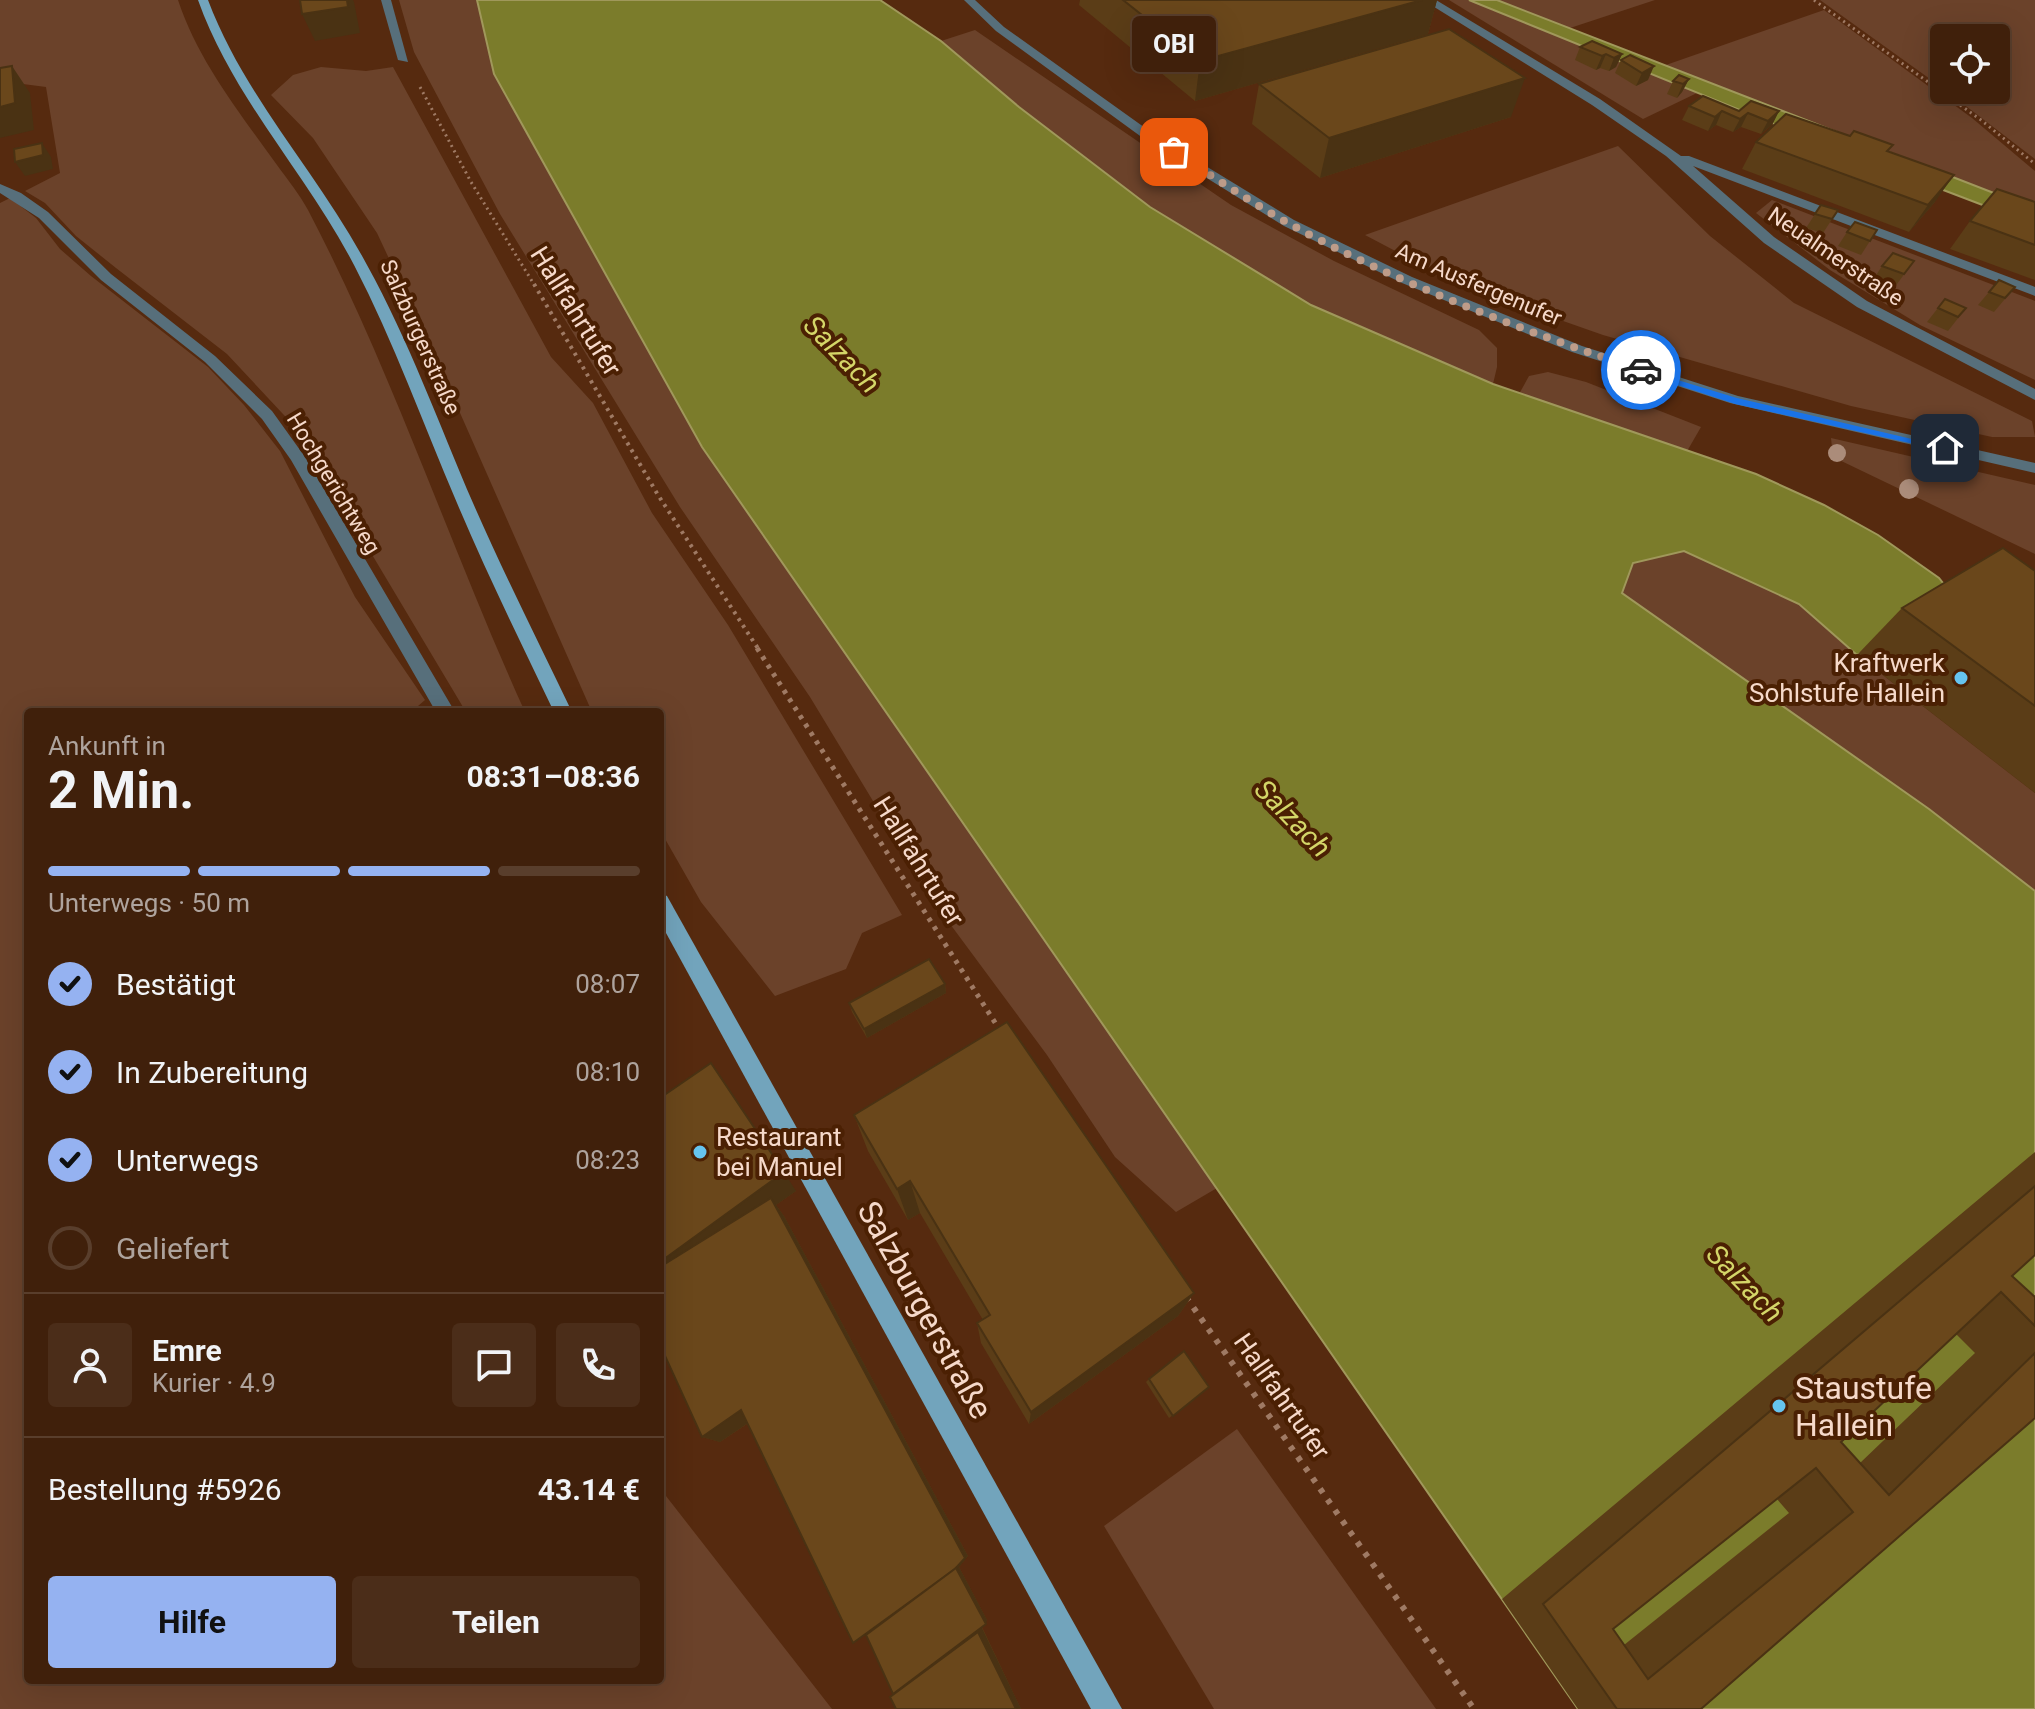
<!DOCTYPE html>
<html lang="de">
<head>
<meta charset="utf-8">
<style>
  body { margin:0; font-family:Roboto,sans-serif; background:#4b2d19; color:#f1f3f6; height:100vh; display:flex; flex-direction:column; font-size:30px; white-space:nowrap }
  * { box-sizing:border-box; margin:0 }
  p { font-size:26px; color:#aea39d }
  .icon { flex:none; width:44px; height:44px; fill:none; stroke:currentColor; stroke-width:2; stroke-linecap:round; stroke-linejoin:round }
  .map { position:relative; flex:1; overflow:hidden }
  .side { position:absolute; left:24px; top:708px; width:640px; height:976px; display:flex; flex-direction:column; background:#40200b; border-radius:8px; box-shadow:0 8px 32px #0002,0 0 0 2px #593e2c }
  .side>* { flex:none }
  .buttons { position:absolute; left:1930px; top:24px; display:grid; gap:16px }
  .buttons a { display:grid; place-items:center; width:80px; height:80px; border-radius:8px; background:#40200b; box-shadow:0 8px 32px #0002,0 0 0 2px #593e2c; font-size:40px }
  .pin { position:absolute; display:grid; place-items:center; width:68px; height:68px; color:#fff; margin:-34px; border-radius:16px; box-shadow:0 4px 12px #0006 }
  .courier { position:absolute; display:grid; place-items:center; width:80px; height:80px; margin:-40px; border:6px solid #1a73e8; border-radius:50%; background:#fff; color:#222; box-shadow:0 2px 10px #0007 }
  .bubble { position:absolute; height:56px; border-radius:8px; background:#40200b; box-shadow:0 8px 32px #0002,0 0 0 2px #593e2c; font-size:26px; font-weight:700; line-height:56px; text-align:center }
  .summary em { font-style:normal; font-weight:700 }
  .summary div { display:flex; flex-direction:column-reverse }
  .summary { display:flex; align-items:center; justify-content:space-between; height:136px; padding:0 24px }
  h1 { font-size:52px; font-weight:700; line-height:60px }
  .bar { display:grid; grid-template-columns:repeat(4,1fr); gap:12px 8px; align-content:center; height:96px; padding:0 24px }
  .bar i { height:10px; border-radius:6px; background:#593e2c }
  .bar .on { background:#95b2f1 }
  .bar p { grid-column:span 4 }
  .line { display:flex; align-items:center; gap:20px; padding:0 24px; border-top:2px solid #593e2c }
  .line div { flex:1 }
  .round { display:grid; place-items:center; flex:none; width:84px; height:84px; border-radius:8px; background:#4b2d19 }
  ol { padding:0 24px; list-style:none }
  li { display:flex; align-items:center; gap:24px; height:88px }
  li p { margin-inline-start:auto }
  li .icon { padding:8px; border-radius:50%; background:#95b2f1; color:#111; stroke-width:4 }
  li:last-child { color:#aea39d }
  li i { width:44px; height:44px; border:4px solid #593e2c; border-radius:50% }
  .button { display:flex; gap:16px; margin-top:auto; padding:16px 24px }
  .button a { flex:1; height:92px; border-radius:8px; background:#95b2f1; color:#111; font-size:32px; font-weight:700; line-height:92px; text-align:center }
  .button a+a { background:#4b2d19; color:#f1f3f6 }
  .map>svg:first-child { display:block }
  .green { fill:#6b422a }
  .water { fill:#7b7c2b; stroke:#a0985b; stroke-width:2 }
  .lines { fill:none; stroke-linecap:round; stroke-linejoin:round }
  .path-far3 { stroke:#9f7a64; stroke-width:3; stroke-dasharray:2 4; stroke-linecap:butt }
  .path-far2 { stroke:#9f7a64; stroke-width:4; stroke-dasharray:3 5; stroke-linecap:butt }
  .path-far1 { stroke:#9f7a64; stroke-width:5; stroke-dasharray:4 6; stroke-linecap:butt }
  .path { stroke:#9f7a64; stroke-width:6; stroke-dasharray:5 8; stroke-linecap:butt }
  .service { fill:#576f7b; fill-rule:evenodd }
  .minor { fill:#576f7b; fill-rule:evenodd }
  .primary { fill:#72a4bc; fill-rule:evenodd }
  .tree { fill:#ab8c7a }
  .wall { fill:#5b3d17; fill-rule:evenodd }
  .shaded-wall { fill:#4a3213 }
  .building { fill:#6a471b; stroke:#4a3213; stroke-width:2; fill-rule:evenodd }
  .route { fill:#1a73e8 }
  .done { stroke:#be9c89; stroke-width:8; stroke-dasharray:0 14.4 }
  .poi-dot { fill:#66c4ef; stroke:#4b2003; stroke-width:3 }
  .labels { text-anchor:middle; stroke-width:8; stroke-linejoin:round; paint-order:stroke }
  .far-street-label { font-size:22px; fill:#f6d9ca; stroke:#4b2003 }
  .street-label { font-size:26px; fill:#f6d9ca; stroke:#4b2003 }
  .poi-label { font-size:26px; fill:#f6d9ca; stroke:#4b2003; text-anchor:end }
  .water-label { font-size:28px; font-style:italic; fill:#d4d668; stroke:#4b2003 }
  .near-street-label { font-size:32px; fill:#f6d9ca; stroke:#4b2003 }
  .near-poi-label { font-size:32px; fill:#f6d9ca; stroke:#4b2003; text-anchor:start }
</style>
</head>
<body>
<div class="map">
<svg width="2035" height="1709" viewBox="0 0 2035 1709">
  <rect width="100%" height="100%" fill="#562a0f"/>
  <g class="green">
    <path d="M0 0H178C198 61 240 113 277 165 288 180 300 195 308 210 392 370 450 547 525 712H466L297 429 227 354 116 268 76 236 45 203 25 191 60 173 46 87 0 81Z"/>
    <polygon points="399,0 477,0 494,74 702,447 1217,1188 1176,1212 1115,1157 1047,1055 936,905 810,697 680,507 500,214 414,52"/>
    <polygon points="1449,0 1469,0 1697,93 1643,119"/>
    <polygon points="1497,0 1655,0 1567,29"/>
    <polygon points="1820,0 2035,0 2035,159 1945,90 1996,90 1996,38 1944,38 1944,89"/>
    <polygon points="1824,10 1972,118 2035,171 2035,209 1663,66"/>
    <polygon points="975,30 1231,205 1334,261 1479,330 1497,348 1497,367 1493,384 1311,305 1150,207 1019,107 941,41"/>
    <polygon points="321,67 366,71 393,67 551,357 593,403 652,513 728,625 902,915 862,933 846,969 775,996 701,902 660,830 660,712 592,712 438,363 377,233 313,138 271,95 293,75"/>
    <polygon points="1618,146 1710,236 1794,303 2032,421 2035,437 1992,437 1851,406 1603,335 1458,284 1365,235"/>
    <polygon points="10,198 36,218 60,249 91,276 208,367 244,405 280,451 355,597 425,700 411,712 28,712 28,1680 660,1680 660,1462 666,1496 832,1709 0,1709 0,203"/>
    <polygon points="1772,200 2035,301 2035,380 1920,325 1830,270 1756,213"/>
    <polygon points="1548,372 1586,382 1701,427 1686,453 1519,394 1529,376"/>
    <polygon points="1831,438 2035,485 2035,554 1833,457"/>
    <polygon points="1684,551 1799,604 1857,655 2035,793 2035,891 1928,809 1622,593 1632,563"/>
    <polygon points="1237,1429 1436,1709 1214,1709 1104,1526"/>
  </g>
  <g class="water">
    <polygon points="477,0 880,0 941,41 1019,107 1150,207 1311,305 1493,384 1756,474 1824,505 1878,535 1939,578 1954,597 1857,655 1799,604 1684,551 1633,563 1622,593 1929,809 2035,891 2035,1709 1578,1709 702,447 494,74"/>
    <polygon points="1469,0 1497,0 2035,209 2035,225 1841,151"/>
  </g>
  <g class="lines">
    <g class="path-far3">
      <polyline points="1814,0 1981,120 2035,164"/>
      <polyline points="420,87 471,182 535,286"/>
    </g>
    <polyline class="path-far2" points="534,284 658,495 759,650"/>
    <polyline class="path-far1" points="757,648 1001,1032"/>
    <polyline class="path" points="1186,1297 1474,1709"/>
    <polygon class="service" points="0,184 21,193 48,212 111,274 215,356 272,411 305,457 455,712 436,712 291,460 262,419 205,362 101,280 39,218 0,193"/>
    <g class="minor">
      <polygon points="381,0 391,0 408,62 398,60"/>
      <polygon points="964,0 975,0 1004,27 1155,135 1294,220 1412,277 1582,346 1738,396 2035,463 2035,473 1730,403 1572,352 1402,283 1284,226 1147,141 996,31"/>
      <polygon points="1423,0 1436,0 1600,99 1681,156 1689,156 2035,287 2035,296 1693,166 1774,237 1867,301 2035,389 2035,400 1857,307 1764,243 1666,156 1592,105"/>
    </g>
    <g class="primary">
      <path d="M198 0H208C245 98 318 173 367 265 409 341 439 424 473 503 504 574 539 643 572 712H554C521 643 487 574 457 503 423 424 394 342 354 265 306 173 233 98 198 0Z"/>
      <polygon points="660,893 667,896 1122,1709 1091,1709 660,922"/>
    </g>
  </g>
  <g class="tree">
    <circle cx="1837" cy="453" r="9"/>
    <circle cx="1909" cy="489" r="10"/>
  </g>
  <g class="wall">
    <polygon points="1080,0 1437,0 1428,34 1195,101 1079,5"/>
    <polygon points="1580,47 1622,54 1616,67 1609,71 1600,68 1596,70 1575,60"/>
    <polygon points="1630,55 1648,80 1636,86 1615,73 1621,60"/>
    <polygon points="1689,79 1682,92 1677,98 1667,94 1673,81"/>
    <polygon points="1259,84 1511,117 1320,178 1252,124"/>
    <polygon points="1689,106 1739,111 1779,111 1772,125 1761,134 1741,127 1733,132 1716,125 1708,131 1682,120"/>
    <polygon points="1756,142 1889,152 1935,202 1909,232 1742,169"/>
    <polygon points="2035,202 2035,280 1950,249 1970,221"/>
    <polygon points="1821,205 1838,210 1823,233 1806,228"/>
    <polygon points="1877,230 1861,255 1838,246 1847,232"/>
    <polygon points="1914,261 1894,288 1873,280 1882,266"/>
    <polygon points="2015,287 1994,312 1978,305 1989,292"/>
    <polygon points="1945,299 1966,308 1948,331 1927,322"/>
    <polygon points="2035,571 2035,793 1857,655 1902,608"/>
    <polygon points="945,984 946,993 867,1038 852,1012 849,1003"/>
    <polygon points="660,1094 662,1097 796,1191 776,1205 784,1216 968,1556 959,1567 987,1620 982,1627 1021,1709 896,1709 890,1697 893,1694 866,1635 747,1424 720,1442 702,1437 660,1345"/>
    <polygon points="854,1115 1194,1293 1178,1316 1029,1424 981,1343 977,1323 983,1320 920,1213 908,1220 868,1151"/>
    <path d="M2035 1152V1255L2012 1276 2034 1296 2035 1295V1418L1701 1709H1578L1502 1599ZM1956 1334 1975 1353 1860 1463 1841 1442ZM1777 1499 1789 1513 1624 1645 1613 1629Z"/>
    <polygon points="1149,1379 1209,1387 1169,1418 1146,1382"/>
  </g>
  <g class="shaded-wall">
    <polygon points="347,0 353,0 354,2 360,33 315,41 302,14"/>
    <polygon points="1422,0 1437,0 1428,34 1195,101 1200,61"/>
    <polygon points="1606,54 1600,68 1596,70 1602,56"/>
    <polygon points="1622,54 1616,67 1609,71 1614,58"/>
    <polygon points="12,66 30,93 34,130 0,138 0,107"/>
    <polygon points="1654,66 1648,80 1636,86 1642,73"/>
    <polygon points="1525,78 1511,117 1320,178 1329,138"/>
    <polygon points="1689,79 1682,92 1677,98 1683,84"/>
    <polygon points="1722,111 1716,125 1708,131 1715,117"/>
    <polygon points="1779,111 1772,125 1761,134 1768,121"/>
    <polygon points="1748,113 1741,127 1733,132 1740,119"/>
    <polygon points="42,143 51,157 53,169 25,176 15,162"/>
    <polygon points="1954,175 1935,202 1909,232 1928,205"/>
    <polygon points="945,984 946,993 867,1038 864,1029"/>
    <polygon points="784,1172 796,1191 776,1205 784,1216 968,1556 959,1567 987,1620 986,1624 660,1273 660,1262"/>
    <polygon points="910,1181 920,1213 908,1220 897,1189"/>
    <polygon points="1194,1293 1178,1316 1029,1424 1031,1412"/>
    <polygon points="741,1410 757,1417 720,1442 702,1437"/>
    <polygon points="981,1626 1021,1709 1016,1709 978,1632"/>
  </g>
  <g class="building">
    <polygon points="300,0 347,0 348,7 302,14"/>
    <polygon points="1123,0 1422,0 1200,61"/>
    <polygon points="1449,29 1525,78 1329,138 1259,84"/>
    <polygon points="1592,41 1622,54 1614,58 1606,54 1602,56 1580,47"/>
    <polygon points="1630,55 1654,66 1642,73 1621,60"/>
    <polygon points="12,66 15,103 0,107 0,68"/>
    <polygon points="1679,75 1689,79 1683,84 1673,81"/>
    <polygon points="1703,96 1739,111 1751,101 1779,111 1768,121 1748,113 1740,119 1722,111 1715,117 1689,106"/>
    <polygon points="1786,114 1850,136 1854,131 1893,145 1887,151 1954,175 1928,205 1756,142"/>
    <polygon points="42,143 43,155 15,162 14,149"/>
    <polygon points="1997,189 2035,202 2035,245 1970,221"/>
    <polygon points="1821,205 1838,210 1832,219 1815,214"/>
    <polygon points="1855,222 1877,230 1870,241 1847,232"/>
    <polygon points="1893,253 1914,261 1904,274 1882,266"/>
    <polygon points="1999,280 2015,287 2005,298 1989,292"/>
    <polygon points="1945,299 1966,308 1958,317 1938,308"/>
    <polygon points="2003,548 2035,571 2035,706 1902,608"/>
    <polygon points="929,959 945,984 864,1029 849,1003"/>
    <polygon points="1007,1022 1194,1293 1031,1412 977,1323 990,1315 910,1181 897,1189 854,1115"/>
    <polygon points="711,1063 784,1172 660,1262 660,1098"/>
    <path d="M2035 1186V1255L2012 1276 2035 1297V1326L2001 1292 1841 1442 1889 1495 2035 1353V1418L1701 1709H1617L1543 1604ZM1816 1468 1853 1512 1648 1679 1613 1629Z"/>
    <polygon points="771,1198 965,1558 955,1569 853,1643 741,1410 702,1437 660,1345 660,1267"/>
    <polygon points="1184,1351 1209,1387 1173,1416 1149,1379"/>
    <polygon points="956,1568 986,1624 893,1694 866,1635"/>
    <polygon points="978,1632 1016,1709 896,1709 890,1697"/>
  </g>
  <polygon class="route" points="1638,368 1737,398 1950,448 1945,451 1735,404 1638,372"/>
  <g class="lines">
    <path class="done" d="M1174 152C1212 176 1249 201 1288 223 1394 282 1526 332 1641 370"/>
  </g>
  <g class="poi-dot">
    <circle cx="1961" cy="678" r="8"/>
    <circle cx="700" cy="1152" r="8"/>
    <circle cx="1779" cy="1406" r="8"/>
  </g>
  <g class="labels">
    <g class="far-street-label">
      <text transform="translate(1836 256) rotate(34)" y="8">Neualmerstraße</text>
      <text transform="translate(1479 284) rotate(23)" y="8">Am Ausfergenufer</text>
      <text transform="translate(421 337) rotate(66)" y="8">Salzburgerstraße</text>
      <text transform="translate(334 483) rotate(59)" y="8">Hochgerichtweg</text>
    </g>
    <g class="street-label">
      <text transform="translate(576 311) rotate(58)" y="9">Hallfahrtufer</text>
      <text transform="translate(919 861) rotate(58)" y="9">Hallfahrtufer</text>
      <text transform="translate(1282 1396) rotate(55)" y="9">Hallfahrtufer</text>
    </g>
    <g class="poi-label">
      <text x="1945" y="672">Kraftwerk<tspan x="1945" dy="30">Sohlstufe Hallein</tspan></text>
      <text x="716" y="1146" text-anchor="start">Restaurant<tspan x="716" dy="30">bei Manuel</tspan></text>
    </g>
    <g class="water-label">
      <text transform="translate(842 354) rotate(46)" y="10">Salzach</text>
      <text transform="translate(1293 818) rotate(46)" y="10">Salzach</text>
      <text transform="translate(1745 1283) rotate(46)" y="10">Salzach</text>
    </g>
    <g class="near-street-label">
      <text transform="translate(925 1310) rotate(61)" y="11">Salzburgerstraße</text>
    </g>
    <g class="near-poi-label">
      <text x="1795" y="1399">Staustufe<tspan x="1795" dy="37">Hallein</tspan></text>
    </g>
  </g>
</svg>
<div class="buttons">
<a><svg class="icon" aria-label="locate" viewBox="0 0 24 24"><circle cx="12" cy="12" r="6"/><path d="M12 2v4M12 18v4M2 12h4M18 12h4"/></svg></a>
</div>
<div class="pin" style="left:1174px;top:152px;background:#ea580c"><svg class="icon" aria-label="bag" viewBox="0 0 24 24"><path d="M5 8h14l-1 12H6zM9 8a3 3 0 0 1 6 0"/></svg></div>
<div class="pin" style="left:1945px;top:448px;background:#1f2937"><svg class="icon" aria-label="home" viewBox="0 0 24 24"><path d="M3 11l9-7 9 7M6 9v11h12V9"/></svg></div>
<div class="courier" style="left:1641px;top:370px"><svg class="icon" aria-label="car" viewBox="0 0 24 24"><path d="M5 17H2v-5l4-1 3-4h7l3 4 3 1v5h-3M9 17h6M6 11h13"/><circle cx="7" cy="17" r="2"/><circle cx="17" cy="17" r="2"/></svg></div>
<div class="bubble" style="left:1132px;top:16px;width:84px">OBI</div>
<section class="side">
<div class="summary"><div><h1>2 Min.</h1><p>Ankunft in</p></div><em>08:31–08:36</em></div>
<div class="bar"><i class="on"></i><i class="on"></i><i class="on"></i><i></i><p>Unterwegs · 50 m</p></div>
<ol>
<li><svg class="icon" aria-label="check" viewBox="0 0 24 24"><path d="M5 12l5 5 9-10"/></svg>Bestätigt<p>08:07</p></li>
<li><svg class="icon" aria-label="check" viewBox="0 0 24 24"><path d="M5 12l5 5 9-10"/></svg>In Zubereitung<p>08:10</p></li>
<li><svg class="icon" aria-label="check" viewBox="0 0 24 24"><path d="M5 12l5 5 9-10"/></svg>Unterwegs<p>08:23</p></li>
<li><i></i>Geliefert</li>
</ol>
<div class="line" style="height:144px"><a class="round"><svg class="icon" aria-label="person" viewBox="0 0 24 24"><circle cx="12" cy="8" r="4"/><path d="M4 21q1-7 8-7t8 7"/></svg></a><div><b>Emre</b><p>Kurier · 4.9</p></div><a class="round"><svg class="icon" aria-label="chat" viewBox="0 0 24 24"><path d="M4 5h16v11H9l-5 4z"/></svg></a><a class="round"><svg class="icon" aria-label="phone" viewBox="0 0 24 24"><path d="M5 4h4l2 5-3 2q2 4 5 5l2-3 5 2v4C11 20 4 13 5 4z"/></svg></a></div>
<div class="line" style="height:104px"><div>Bestellung #5926</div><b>43.14 €</b></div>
<div class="button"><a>Hilfe</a><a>Teilen</a></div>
</section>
</div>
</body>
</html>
